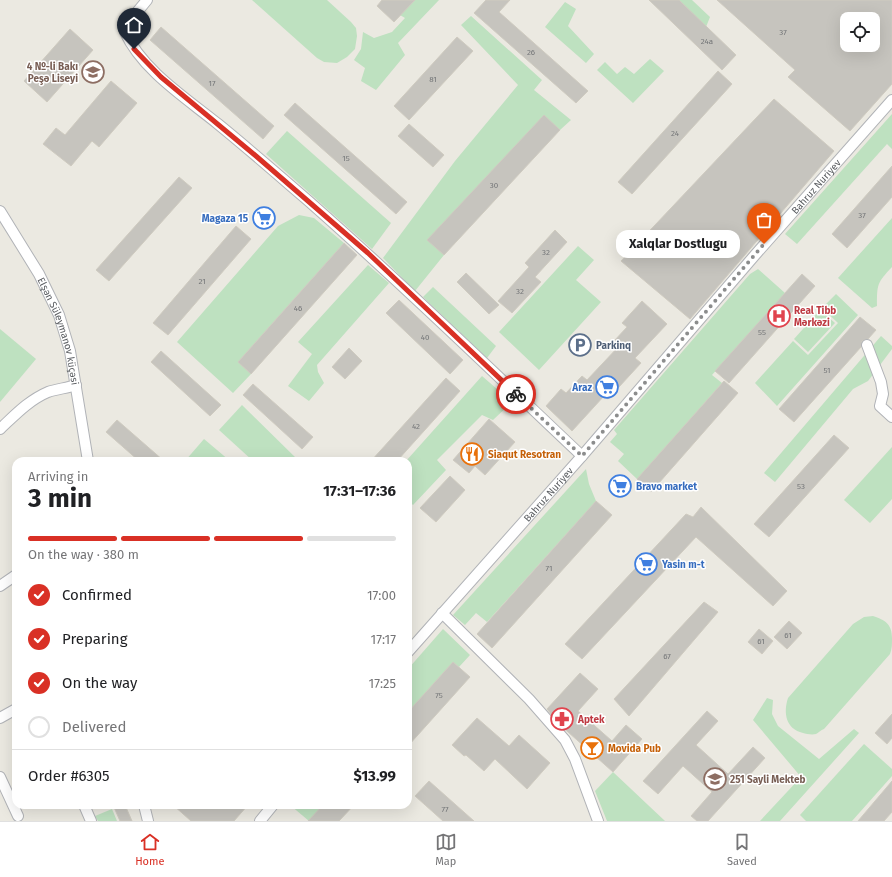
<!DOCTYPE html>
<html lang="en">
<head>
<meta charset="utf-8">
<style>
  body { margin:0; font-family:"Fira Sans",sans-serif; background:#f2f2f2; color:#202124; height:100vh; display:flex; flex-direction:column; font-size:15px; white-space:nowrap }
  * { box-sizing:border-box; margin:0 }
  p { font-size:13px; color:#757577 }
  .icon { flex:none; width:22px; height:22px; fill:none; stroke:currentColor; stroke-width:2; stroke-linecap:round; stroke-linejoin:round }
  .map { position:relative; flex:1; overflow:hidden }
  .panel { position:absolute; left:12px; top:457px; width:400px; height:352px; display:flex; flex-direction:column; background:#fff; border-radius:12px; box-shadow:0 4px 16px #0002 }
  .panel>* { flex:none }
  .fabs { position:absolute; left:840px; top:12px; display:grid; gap:8px }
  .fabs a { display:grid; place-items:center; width:40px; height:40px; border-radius:8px; background:#fff; box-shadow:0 4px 16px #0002; font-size:20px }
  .pin { position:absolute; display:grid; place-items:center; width:34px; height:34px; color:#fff; margin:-41px -17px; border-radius:50% 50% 50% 0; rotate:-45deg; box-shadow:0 0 4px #0007 }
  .pin .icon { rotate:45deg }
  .courier { position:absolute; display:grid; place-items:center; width:40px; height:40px; margin:-20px; border:3px solid #d93025; border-radius:50%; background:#fff; color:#222; box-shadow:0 1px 5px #0007 }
  .bubble { position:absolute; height:28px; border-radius:12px; background:#fff; box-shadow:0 4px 16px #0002; font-size:13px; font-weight:700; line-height:28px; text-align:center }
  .head em { font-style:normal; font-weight:700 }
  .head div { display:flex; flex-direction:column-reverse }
  .head { display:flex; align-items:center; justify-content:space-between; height:68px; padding:0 16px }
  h1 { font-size:26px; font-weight:700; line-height:30px }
  .bar { display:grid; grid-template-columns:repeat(4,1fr); gap:6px 4px; align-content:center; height:48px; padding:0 16px }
  .bar i { height:5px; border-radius:3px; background:#e0e0e0 }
  .bar .on { background:#d93025 }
  .bar p { grid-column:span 4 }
  .line { display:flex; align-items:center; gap:10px; padding:0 16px; border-top:1px solid #e0e0e0 }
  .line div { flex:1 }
  ol { padding:0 16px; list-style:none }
  li { display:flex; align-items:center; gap:12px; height:44px }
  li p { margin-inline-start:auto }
  li .icon { padding:4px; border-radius:50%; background:#d93025; color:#fff; stroke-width:4 }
  li:last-child { color:#757577 }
  li i { width:22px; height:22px; border:2px solid #e0e0e0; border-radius:50% }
  .tab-bar { display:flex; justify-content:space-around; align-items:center; height:56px; border-top:1px solid #e0e0e0; background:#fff; font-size:11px; color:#757577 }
  .tab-bar a { display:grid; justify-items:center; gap:2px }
  .tab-bar .on { color:#d93025 }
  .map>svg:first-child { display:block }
  .green { fill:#bee1c0 }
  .building { fill:#c6c4be; stroke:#cfcbc0; fill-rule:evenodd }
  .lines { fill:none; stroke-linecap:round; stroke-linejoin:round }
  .minor-casing { stroke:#b1b3b7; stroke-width:12 }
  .minor { stroke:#fff; stroke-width:10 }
  .done { stroke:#8c8d8d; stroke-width:4; stroke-dasharray:0 7.2 }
  .route { stroke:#d93025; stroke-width:5 }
  .labels { text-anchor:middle; stroke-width:3; stroke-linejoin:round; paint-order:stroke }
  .number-label { font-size:8px; fill:#747678 }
  .education-label { font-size:10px; font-weight:bold; fill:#785e54; stroke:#fff; text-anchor:end }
  .street-label { font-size:10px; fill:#595c60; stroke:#fff }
  .shop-label { font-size:10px; font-weight:bold; fill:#366cbe; stroke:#fff; text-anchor:end }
  .health-label { font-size:10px; font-weight:bold; fill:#be3a42; stroke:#fff; text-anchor:start }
  .service-label { font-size:10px; font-weight:bold; fill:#4e5e75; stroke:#fff; text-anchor:start }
  .food-label { font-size:10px; font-weight:bold; fill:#c56008; stroke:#fff; text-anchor:start }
</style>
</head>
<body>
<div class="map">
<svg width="892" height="821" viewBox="0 0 892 821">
  <rect width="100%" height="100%" fill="#ebe9e1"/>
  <g class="green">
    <polygon points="252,0 327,0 351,22 356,28 357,36 355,49 347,57 337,63 324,62 317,58"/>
    <polygon points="415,0 439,0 398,43 405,55 376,90 361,81 365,68 354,60 361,49 363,32 374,38 392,32 405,18 400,15"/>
    <polygon points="679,0 692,0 710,17 706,27"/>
    <polygon points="565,2 576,9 568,26 594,54 586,63 545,27"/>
    <polygon points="471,16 542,80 534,90 571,120 560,130 544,116 428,240 444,255 415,291 383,258 455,161 518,85 461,25"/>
    <polygon points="650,59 664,71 633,103 597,70 605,62 617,74 625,67 634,74"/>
    <polygon points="892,114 892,149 887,144 797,244 785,234"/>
    <polygon points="287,131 391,223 372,249 266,154"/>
    <polygon points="299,215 314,218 344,243 238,362 251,374 233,393 177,342 278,226"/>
    <path d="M892 218V267C877 283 877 284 877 306L872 308 838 278Z"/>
    <polygon points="578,246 594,260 576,280 601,302 539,370 499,332"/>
    <polygon points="368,265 389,283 317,365 318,372 324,383 309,401 288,386 312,354 298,342"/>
    <polygon points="758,269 785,293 712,375 722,383 637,479 618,461 624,454 610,442 617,434 614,430 750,274"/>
    <polygon points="433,287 496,346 487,358 423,297"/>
    <polygon points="836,294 858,315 777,406 755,383 793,341 808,355 838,323 822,308"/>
    <polygon points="820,310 835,323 808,352 794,339"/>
    <polygon points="0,329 36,359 0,402"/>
    <polygon points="881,336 892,346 892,349 868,381 853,389 775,482 764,473"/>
    <polygon points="482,376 512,402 493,420 482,415 437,460 446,470 413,505 408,500 408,461 406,461"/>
    <polygon points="242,405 299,461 253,461 219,430"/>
    <polygon points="204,439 230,461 185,461"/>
    <polygon points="892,447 892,499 870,523 844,500"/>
    <polygon points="586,469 589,484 596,501 487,622 476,613 465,625 453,615"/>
    <path d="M873 616C885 620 892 624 892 638 892 644 892 649 890 654L824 729C821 730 818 733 816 734 812 735 806 734 803 733 786 729 783 713 788 698L853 624 864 617Z"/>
    <polygon points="443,629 470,655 459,667 453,662 408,712 408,669"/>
    <polygon points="767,698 773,700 772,714 778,726 819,759 854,729 859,733 780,821 760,821 801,777 753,720"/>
    <polygon points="864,744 892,769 892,776 852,821 806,821 800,815"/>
    <polygon points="613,772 665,821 607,821 595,791"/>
    <polygon points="290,805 323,805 309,821"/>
    <polygon points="112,809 117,821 98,821 95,816"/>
  </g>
  <g class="building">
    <polygon points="382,0 415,0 394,22 377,6"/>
    <polygon points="486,0 510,0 499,12 588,91 576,103 474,13"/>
    <polygon points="649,0 679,0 736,55 722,70"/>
    <path d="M717 0H892V84L850 131 788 77 795 70ZM847 19H873V45H847Z"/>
    <polygon points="161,27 274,126 263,139 150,40"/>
    <polygon points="70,29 93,50 47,102 24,81"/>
    <polygon points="457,37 473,51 409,120 394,106"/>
    <polygon points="718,71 732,84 632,194 618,182"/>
    <polygon points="111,81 137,103 99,147 92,141 71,166 43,144 56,128 65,135"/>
    <polygon points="774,99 834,151 690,319 621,261"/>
    <polygon points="295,103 407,202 396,214 284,115"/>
    <polygon points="544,115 560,130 444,255 427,240"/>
    <polygon points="409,124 444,155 433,167 398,136"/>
    <polygon points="892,166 892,197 847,248 832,234"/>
    <polygon points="179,177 192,188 109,281 96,270"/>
    <polygon points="236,226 251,239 168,335 153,323"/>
    <polygon points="555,230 567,242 535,277 541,282 512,313 498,301 529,267 525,263"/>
    <polygon points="344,243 357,255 251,374 238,362"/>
    <polygon points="466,273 499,305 489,314 457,282"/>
    <polygon points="802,274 815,286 729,383 715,371"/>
    <polygon points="399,300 463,360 450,374 386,313"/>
    <polygon points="642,301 667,324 635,358 641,363 608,399 604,396 572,431 546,406 561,389 566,393 582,376 587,380 619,346 614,341 627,327 622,323"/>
    <polygon points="860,317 876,330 868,339 862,341 861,347 794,422 779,409"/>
    <polygon points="349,348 362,361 345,379 332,367"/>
    <polygon points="161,351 221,405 210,416 151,362"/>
    <polygon points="446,378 460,391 397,461 371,461"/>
    <polygon points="724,381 738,393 651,492 637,479"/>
    <polygon points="253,384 313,437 302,449 243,395"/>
    <polygon points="489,419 515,442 485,475 475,466 469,473 453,460"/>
    <polygon points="117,420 164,461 139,461 106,432"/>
    <polygon points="834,435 849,448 769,537 754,524"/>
    <polygon points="450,476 465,490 436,522 420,508"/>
    <polygon points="596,501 612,515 492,648 477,634"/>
    <polygon points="701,507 787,591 773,606 696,537 582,659 565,644 686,514 693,517"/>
    <polygon points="704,602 718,612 629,716 614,699"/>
    <polygon points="789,621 802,633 787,649 774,637"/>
    <polygon points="759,629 773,641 762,654 748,642"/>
    <polygon points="453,662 470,677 408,746 408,712"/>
    <polygon points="580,673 598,689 578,711 612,741 626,725 642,739 613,772 559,724 547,709"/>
    <polygon points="707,711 718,721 696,745 728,774 753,747 765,758 708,821 697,821 691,816 712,792 683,766 658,794 643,781"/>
    <polygon points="892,714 892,738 887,744 875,733"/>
    <polygon points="477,718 509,746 519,735 550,763 527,789 495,759 484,771 466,755 464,756 452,745"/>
    <polygon points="429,781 474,821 443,821 415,796"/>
    <polygon points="892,781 892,812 884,821 858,821"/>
    <polygon points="113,805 125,805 132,821 120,821"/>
    <polygon points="173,805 248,805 234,821 191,821"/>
    <polygon points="323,805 354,805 339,821 308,821"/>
  </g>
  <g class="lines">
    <g class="minor-casing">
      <g id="minor">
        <path d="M147 0 128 23 125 32C142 70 186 98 218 124 250 150 282 178 313 205 405 286 493 372 582 456"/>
        <path id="s1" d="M0 211 39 274 59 315 70 351 88 461"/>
        <polyline points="867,345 881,382 883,394 880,406 892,417"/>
        <path d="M0 429C15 415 29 400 48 392 57 389 67 388 76 385"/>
        <polyline points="0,586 16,575"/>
        <polyline points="442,613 529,699 565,740 575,759 598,821"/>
        <path id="s2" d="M408 652 582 456 755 255 892 100"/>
        <polyline points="0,718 16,709"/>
        <polyline points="0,777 18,816"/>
        <polyline points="84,805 91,821"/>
        <polyline points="144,805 148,821"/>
        <polyline points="260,821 273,805"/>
      </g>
    </g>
    <use href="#minor" class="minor"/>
  </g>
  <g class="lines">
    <polyline class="done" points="516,394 582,456 764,244"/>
    <polyline class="route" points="134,49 161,77 256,156 368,253 516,394"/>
  </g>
  <defs>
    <g id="university-ring" transform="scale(1.15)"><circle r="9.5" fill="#fff" stroke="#8d6e63" stroke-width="1.5"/><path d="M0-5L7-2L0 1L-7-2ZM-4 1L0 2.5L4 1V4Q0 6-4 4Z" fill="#8d6e63"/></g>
    <g id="supermarket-ring" transform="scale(1.15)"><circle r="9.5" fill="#fff" stroke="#3f7fe0" stroke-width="1.5"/><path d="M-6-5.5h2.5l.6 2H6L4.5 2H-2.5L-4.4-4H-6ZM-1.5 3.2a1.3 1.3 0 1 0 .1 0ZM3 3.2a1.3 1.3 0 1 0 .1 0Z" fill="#3f7fe0"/></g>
    <g id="hospital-ring" transform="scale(1.15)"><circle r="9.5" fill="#fff" stroke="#e0444e" stroke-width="1.5"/><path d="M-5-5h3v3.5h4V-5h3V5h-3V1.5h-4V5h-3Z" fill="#e0444e"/></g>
    <g id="parking-ring" transform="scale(1.15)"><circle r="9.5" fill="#fff" stroke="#5c6f8a" stroke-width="1.5"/><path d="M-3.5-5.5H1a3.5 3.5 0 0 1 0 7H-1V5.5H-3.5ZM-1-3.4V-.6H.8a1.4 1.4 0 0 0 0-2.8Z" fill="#5c6f8a"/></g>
    <g id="restaurant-ring" transform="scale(1.15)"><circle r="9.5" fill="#fff" stroke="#e8710a" stroke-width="1.5"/><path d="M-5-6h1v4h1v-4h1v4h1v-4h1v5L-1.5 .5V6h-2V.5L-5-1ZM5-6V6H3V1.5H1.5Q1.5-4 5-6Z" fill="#e8710a"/></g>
    <g id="pharmacy-ring" transform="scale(1.15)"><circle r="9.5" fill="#fff" stroke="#e0444e" stroke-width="1.5"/><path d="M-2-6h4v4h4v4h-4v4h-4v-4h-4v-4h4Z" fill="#e0444e"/></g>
    <g id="bar-ring" transform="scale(1.15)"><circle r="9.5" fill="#fff" stroke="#e8710a" stroke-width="1.5"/><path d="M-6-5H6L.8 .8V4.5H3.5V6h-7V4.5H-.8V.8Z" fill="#e8710a"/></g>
    <g id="school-ring" transform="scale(1.15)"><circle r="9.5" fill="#fff" stroke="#8d6e63" stroke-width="1.5"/><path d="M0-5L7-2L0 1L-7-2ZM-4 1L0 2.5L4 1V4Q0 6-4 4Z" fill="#8d6e63"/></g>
  </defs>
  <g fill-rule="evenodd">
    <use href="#university-ring" x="93" y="72"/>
    <use href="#supermarket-ring" x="264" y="218"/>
    <use href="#hospital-ring" x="779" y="316"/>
    <use href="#parking-ring" x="580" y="345"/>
    <use href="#supermarket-ring" x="607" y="387"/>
    <use href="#restaurant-ring" x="472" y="454"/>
    <use href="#supermarket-ring" x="620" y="486"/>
    <use href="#supermarket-ring" x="646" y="564"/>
    <use href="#pharmacy-ring" x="562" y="719"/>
    <use href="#bar-ring" x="592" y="748"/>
    <use href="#school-ring" x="715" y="779"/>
  </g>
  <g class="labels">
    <g class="number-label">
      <text x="783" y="35">37</text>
      <text x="707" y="44">24a</text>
      <text x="531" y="55">26</text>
      <text x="433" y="82">81</text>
      <text x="212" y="86">17</text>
      <text x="675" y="136">24</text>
      <text x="346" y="161">15</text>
      <text x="494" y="188">30</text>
      <text x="862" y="218">37</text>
      <text x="546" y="255">32</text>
      <text x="202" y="284">21</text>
      <text x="520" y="294">32</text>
      <text x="298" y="311">46</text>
      <text x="762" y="335">55</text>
      <text x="425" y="340">40</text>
      <text x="827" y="373">51</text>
      <text x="416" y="429">42</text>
      <text x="801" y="489">53</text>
      <text x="549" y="571">71</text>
      <text x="788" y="638">61</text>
      <text x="761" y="644">61</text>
      <text x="667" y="659">67</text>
      <text x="439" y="698">75</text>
      <text x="445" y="812">77</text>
    </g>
    <g class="education-label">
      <text x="78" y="70">4 №-li Bakı<tspan x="78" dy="12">Peşə Liseyi</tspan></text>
      <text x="730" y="783" text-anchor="start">251 Sayli Mekteb</text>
    </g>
    <g class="street-label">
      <text dy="4" stroke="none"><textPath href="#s2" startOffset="619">Bahruz Nuriyev</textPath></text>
      <text dy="4" stroke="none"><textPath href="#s1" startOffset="135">Elşən Süleymanov küçəsi</textPath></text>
      <text dy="4" stroke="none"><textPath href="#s2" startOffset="211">Bahruz Nuriyev</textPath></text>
    </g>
    <g class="shop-label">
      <text x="248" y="222">Magaza 15</text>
      <text x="592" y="391">Araz</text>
      <text x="636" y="490" text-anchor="start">Bravo market</text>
      <text x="662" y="568" text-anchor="start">Yasin m-t</text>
    </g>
    <g class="health-label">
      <text x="794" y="314">Real Tibb<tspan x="794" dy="12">Mərkəzi</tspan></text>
      <text x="578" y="723">Aptek</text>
    </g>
    <g class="service-label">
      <text x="596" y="349">Parkinq</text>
    </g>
    <g class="food-label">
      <text x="488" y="458">Siaqut Resotran</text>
      <text x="608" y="752">Movida Pub</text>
    </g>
  </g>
</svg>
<div class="fabs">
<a><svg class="icon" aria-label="locate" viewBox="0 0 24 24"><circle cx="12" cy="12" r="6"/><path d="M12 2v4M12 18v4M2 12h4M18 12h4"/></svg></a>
</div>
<div class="pin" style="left:764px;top:244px;background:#ea580c"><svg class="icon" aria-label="bag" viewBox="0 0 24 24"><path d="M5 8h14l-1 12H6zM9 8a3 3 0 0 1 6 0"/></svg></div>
<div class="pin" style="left:134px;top:49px;background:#1f2937"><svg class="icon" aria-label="home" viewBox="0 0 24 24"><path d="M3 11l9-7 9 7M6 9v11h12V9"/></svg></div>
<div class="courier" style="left:516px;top:394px"><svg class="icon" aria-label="bike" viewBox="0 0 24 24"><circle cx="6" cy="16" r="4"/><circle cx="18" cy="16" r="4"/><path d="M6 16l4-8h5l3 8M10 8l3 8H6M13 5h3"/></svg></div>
<div class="bubble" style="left:616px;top:230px;width:124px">Xalqlar Dostlugu</div>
<section class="panel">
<div class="head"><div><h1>3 min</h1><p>Arriving in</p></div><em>17:31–17:36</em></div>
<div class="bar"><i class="on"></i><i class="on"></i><i class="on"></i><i></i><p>On the way · 380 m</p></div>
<ol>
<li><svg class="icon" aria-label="check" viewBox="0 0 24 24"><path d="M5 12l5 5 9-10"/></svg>Confirmed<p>17:00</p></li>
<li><svg class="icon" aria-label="check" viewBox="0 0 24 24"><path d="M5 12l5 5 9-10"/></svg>Preparing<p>17:17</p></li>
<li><svg class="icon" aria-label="check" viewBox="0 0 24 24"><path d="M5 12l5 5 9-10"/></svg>On the way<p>17:25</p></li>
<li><i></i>Delivered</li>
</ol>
<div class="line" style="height:52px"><div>Order #6305</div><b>$13.99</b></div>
</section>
</div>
<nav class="tab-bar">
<a class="on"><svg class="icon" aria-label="home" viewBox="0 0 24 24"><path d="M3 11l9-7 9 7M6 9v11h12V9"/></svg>Home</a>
<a><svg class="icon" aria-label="map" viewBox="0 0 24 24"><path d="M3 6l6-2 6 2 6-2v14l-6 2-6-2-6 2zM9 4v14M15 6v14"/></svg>Map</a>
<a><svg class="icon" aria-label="saved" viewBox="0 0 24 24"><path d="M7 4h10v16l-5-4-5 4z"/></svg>Saved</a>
</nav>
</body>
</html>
